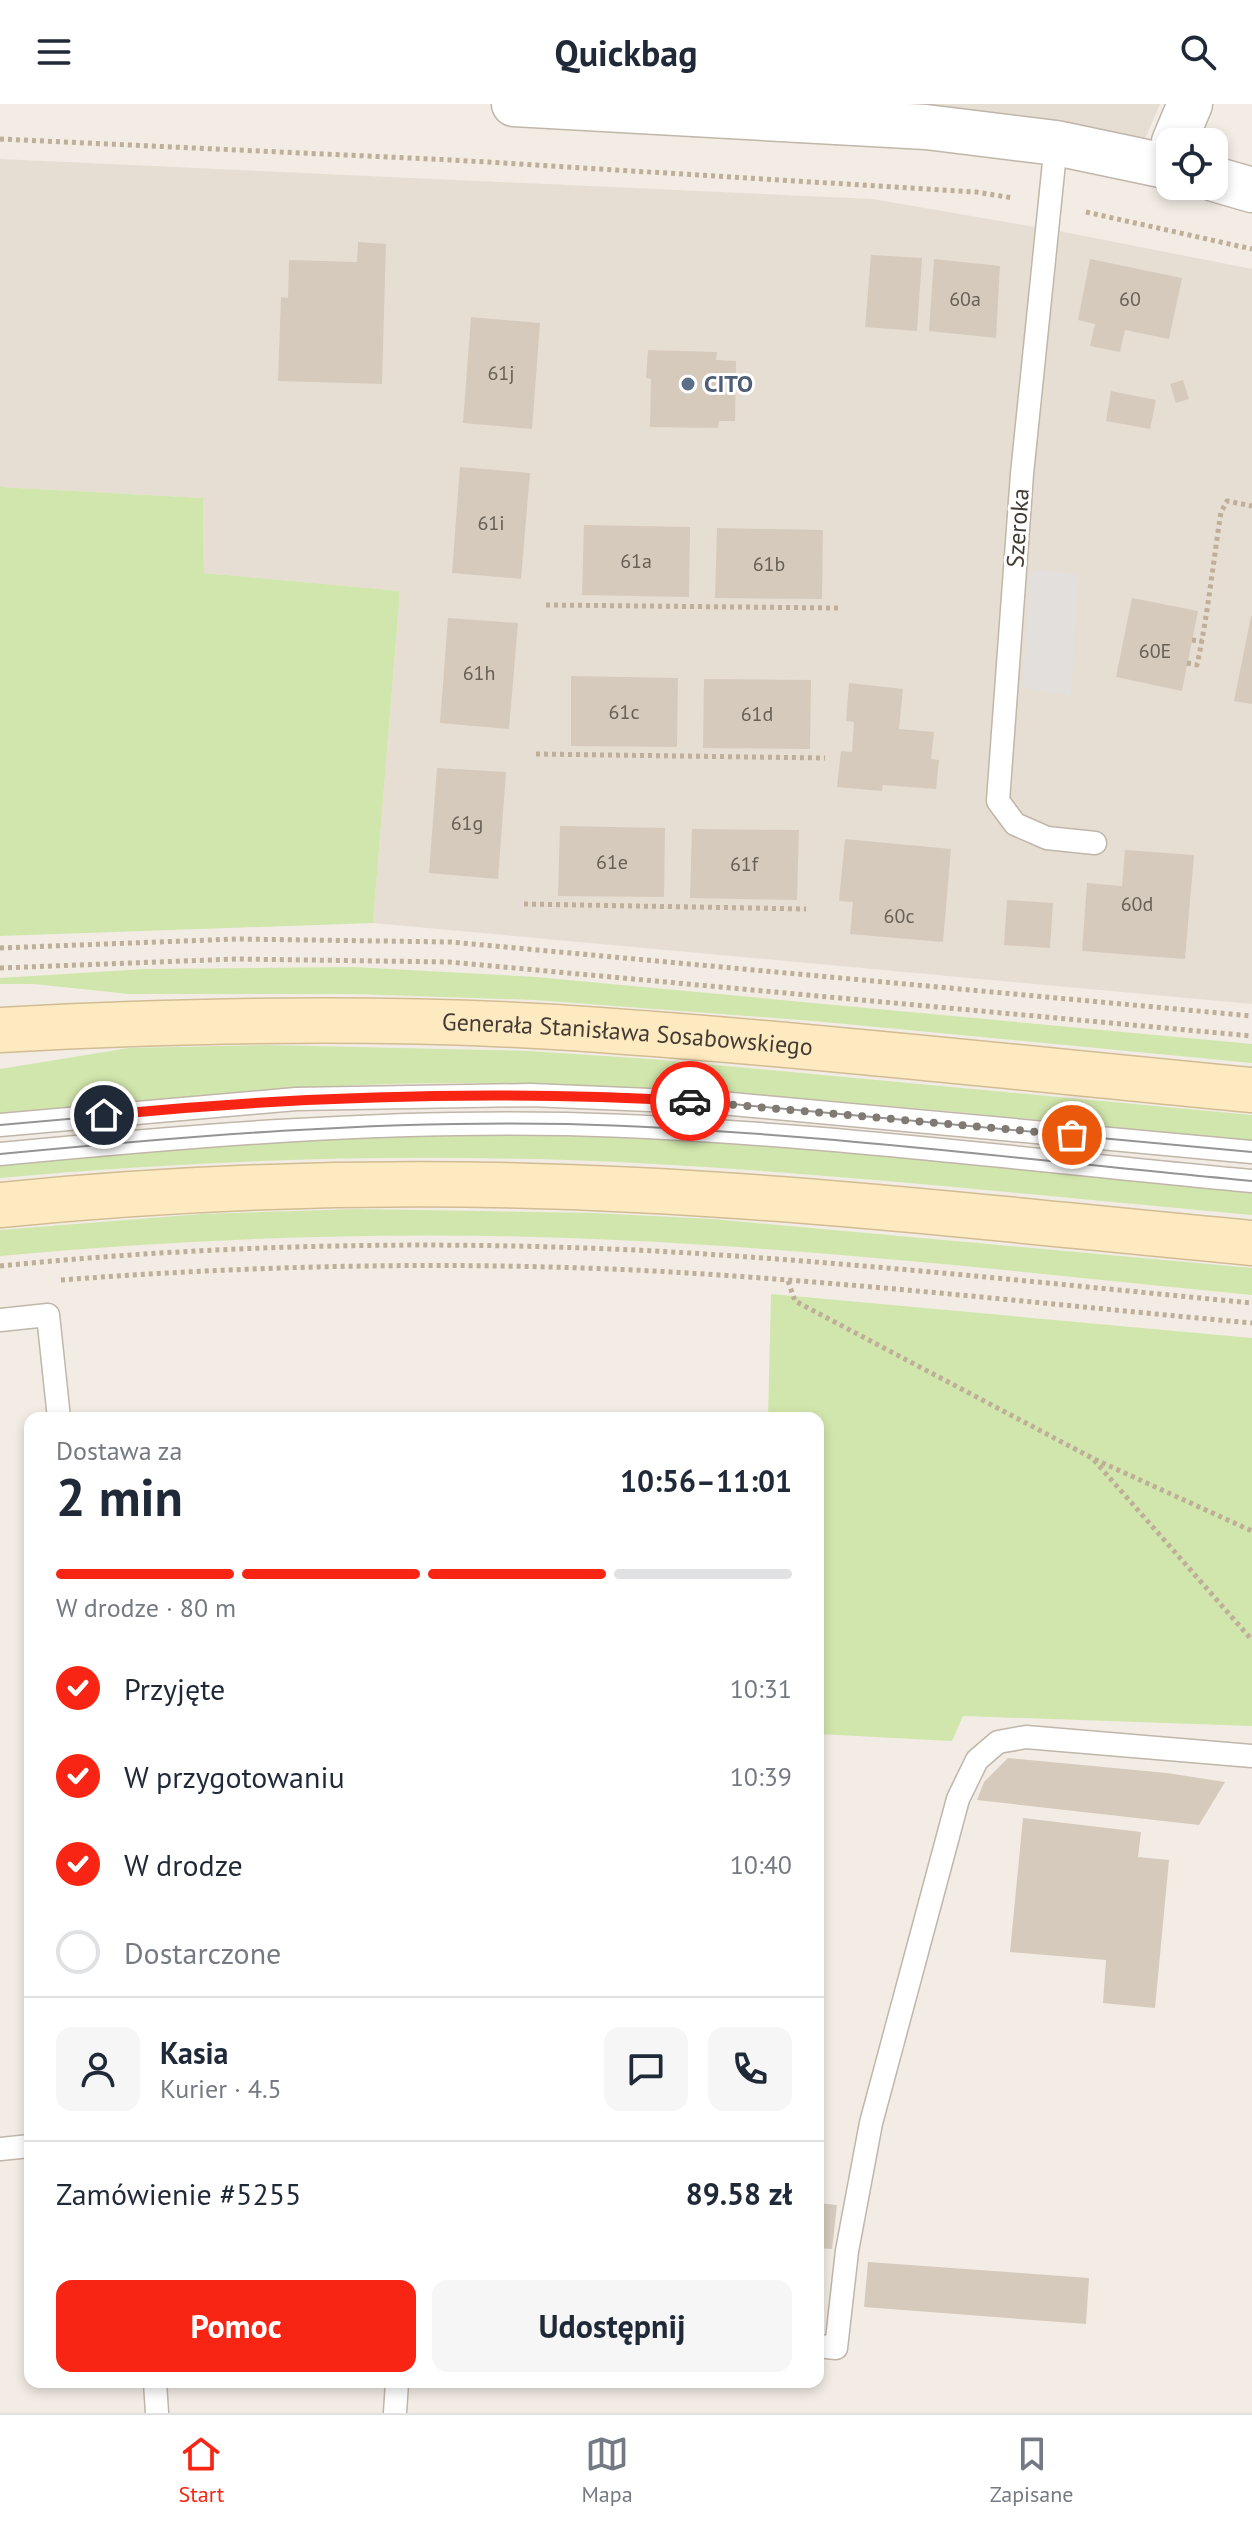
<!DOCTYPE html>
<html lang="pl">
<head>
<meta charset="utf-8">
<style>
  body { margin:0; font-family:"PT Sans",sans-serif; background:#f6f6f7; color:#1f2937; height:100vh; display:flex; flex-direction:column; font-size:30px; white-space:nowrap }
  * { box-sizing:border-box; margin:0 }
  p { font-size:26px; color:#747a83 }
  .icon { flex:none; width:44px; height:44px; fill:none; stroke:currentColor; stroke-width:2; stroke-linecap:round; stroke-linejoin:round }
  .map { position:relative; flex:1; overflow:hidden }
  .side { position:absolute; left:24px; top:1308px; width:800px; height:976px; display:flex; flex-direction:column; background:#fff; border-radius:16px; box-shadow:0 4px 12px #0003 }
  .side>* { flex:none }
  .tools { position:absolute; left:1156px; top:24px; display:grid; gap:16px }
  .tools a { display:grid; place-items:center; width:72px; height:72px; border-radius:16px; background:#fff; box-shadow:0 4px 12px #0003; font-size:40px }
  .pin { position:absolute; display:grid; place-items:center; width:68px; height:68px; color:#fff; margin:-34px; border:4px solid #fff; border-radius:50%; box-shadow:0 2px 8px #0007 }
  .courier { position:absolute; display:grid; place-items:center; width:80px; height:80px; margin:-40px; border:6px solid #f82414; border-radius:50%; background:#fff; color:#222; box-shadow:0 2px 10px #0007 }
  .head em { font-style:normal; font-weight:600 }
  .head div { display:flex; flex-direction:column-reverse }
  .head { display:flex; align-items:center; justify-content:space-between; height:136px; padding:0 32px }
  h1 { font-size:52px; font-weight:600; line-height:60px }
  .bar { display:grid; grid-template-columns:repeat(4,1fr); gap:12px 8px; align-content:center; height:96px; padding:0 32px }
  .bar i { height:10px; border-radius:6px; background:#e0e1e3 }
  .bar .current { background:#f82414 }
  .bar p { grid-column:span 4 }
  .line { display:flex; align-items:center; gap:20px; padding:0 32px; border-top:2px solid #e0e1e3 }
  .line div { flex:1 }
  .round { display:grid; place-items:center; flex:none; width:84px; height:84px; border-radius:16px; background:#f6f6f7 }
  ol { padding:0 32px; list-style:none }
  li { display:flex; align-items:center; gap:24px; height:88px }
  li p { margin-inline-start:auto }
  li .icon { padding:8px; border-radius:50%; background:#f82414; color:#fff; stroke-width:4 }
  li:last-child { color:#747a83 }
  li i { width:44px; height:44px; border:4px solid #e0e1e3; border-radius:50% }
  .button { display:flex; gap:16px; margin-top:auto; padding:16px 32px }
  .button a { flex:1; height:92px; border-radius:16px; background:#f82414; color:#fff; font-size:32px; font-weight:600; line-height:92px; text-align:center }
  .button a+a { background:#f6f6f7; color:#1f2937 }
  header { display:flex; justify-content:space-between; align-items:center; height:104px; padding:0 32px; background:#fff; font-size:36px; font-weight:600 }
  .dock { display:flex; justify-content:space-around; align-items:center; height:112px; border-top:2px solid #e0e1e3; background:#fff; font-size:22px; color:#747a83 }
  .dock a { display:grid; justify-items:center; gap:4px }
  .dock .current { color:#f82414 }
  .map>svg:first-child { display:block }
  .residential { fill:#e6ded2 }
  .green { fill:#d1e6ac }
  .parking { fill:#e2dfdc }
  .building { fill:#d6cabc }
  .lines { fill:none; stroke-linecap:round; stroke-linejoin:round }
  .service-casing { stroke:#c0b6a9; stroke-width:25 }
  .minor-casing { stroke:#c0b6a9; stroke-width:47 }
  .secondary-casing { stroke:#d2bc93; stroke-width:47 }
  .path { stroke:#bfae98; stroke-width:5; stroke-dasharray:4 4; stroke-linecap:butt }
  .service { stroke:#fff; stroke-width:22 }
  .minor { stroke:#fff; stroke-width:44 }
  .secondary { stroke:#feeac1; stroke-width:44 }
  .tram { stroke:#949494; stroke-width:2 }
  .done { stroke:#817a72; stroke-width:8; stroke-dasharray:0 14.4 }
  .route { stroke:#f82414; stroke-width:10 }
  .service-dot { fill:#5c6f8a; stroke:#fff; stroke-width:3 }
  .labels { text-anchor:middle; stroke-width:6; stroke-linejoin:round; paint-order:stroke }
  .number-label { font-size:20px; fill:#686056 }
  .service-label { font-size:24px; font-weight:bold; fill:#4e5e75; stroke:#fff; text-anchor:start }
  .street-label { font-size:24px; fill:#443c34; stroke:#fff }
</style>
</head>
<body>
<header><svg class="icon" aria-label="menu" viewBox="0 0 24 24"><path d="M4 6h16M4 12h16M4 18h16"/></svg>Quickbag<svg class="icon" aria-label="search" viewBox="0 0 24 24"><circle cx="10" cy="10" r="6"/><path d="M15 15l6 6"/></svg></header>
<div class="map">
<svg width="1252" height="2309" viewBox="0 0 1252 2309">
  <rect width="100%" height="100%" fill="#f2ece4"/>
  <g class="residential">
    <polygon points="737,0 1160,0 1141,44"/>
    <polygon points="0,55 872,95 1059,127 1252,165 1252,900 373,819 400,487 204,469 203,394 0,383"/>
  </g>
  <g class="green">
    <polygon points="0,383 203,394 204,469 400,487 373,819 0,832"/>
    <polygon points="353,863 536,873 1252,940 1252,959 814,917 535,896 353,890 129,890 34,880 0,880 0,874 145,865"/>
    <path d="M266 941 528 947 651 955 1252 1011V1037C988 1012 725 980 459 979 305 979 153 996 0 1011V965L129 944Z"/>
    <path d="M512 1028C759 1036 1005 1063 1252 1087V1111C1053 1093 854 1071 655 1060 436 1048 218 1054 0 1074V1058L244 1037Z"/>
    <path d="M356 1105 593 1109 712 1115 1252 1164V1191C1041 1170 830 1146 617 1136 411 1126 205 1133 0 1152V1126L202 1110Z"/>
    <polygon points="771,1190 1252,1234 1252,1622 963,1612 952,1637 818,1630 818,1314 768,1314"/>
  </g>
  <polygon class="parking" points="1031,465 1078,471 1071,592 1022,583"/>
  <g class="building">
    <polygon points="358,138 386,140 382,280 278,277 281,193 288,194 289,156 357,158"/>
    <polygon points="871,151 922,154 917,227 865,223"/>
    <polygon points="934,155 1000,162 996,234 929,227"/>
    <polygon points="1090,155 1182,174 1169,235 1125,226 1120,248 1090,242 1095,220 1078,216"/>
    <polygon points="471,213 540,219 532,325 463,319"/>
    <polygon points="648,246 717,248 716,256 736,257 735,317 719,317 718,324 650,323 651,275 646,274"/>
    <polygon points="1183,276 1189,295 1176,299 1170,280"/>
    <polygon points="1111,287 1156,296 1150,325 1106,317"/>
    <polygon points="460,363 530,369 521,475 452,469"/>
    <polygon points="584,421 690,423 689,493 582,491"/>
    <polygon points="717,424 823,426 822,495 715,494"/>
    <polygon points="1132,494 1198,507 1182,587 1116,573"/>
    <polygon points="1251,512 1252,512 1252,600 1234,597"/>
    <polygon points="448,514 518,519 509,625 440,619"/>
    <polygon points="571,572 678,574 677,643 571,642"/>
    <polygon points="704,575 811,576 810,645 703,644"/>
    <polygon points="849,579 903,585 899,625 934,628 931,655 939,656 936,685 883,681 882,687 837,683 841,647 852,648 854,618 846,617"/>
    <polygon points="437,664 506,668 498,775 429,769"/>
    <polygon points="560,722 665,724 664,793 558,792"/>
    <polygon points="692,725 799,726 797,796 690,794"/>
    <polygon points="845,735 951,745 943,838 850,830 853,798 839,797"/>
    <polygon points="1125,746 1194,751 1185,855 1082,847 1087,779 1122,782"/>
    <polygon points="1007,796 1053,799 1050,844 1004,841"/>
    <polygon points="1008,1654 1167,1669 1225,1678 1199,1721 977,1696 984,1678"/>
    <polygon points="1023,1714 1141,1728 1138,1753 1169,1756 1155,1904 1103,1899 1106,1856 1010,1848"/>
    <polygon points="818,2099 837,2101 832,2145 818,2144"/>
    <polygon points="868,2158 1089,2174 1086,2220 864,2203"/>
  </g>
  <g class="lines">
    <g class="service-casing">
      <g id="service">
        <polyline points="1056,39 1022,370 998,697 1015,720 1047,734 1095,739"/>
        <polyline points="0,1021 296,995 531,991 721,999 1252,1048"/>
        <path d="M0 1050C189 1032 377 1016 567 1020 795 1026 1024 1056 1252 1077"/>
        <polyline points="0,1216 48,1211 59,1314"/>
        <polyline points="0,2045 30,2042"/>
        <polyline points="818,2242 836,2244 847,2147 871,2019 958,1695 977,1656 998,1638 1026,1633 1252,1652"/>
        <polyline points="155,2278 157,2309"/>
        <polyline points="395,2309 397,2278"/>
      </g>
    </g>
    <g class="minor-casing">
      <g id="minor">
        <polyline points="514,0 926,23 1056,39 1170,63"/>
        <polyline points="1174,38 1190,0"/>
        <polyline points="1214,75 1252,86"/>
      </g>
    </g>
    <g class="secondary-casing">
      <g id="secondary">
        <path id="s1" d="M0 926C185 916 370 912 555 923 787 938 1020 964 1252 986"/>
        <path d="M0 1101C211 1080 424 1075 636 1086 842 1096 1047 1120 1252 1139"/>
      </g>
    </g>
    <g class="path">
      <polyline points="0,35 453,56 976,88 1013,94"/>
      <polyline points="1086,108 1252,145"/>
      <polyline points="546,501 838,504"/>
      <polyline points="1192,536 1202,537"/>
      <path d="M1187 559 1197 561C1208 510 1213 459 1221 408L1227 397 1252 402"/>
      <polyline points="536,650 825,654"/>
      <polyline points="524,800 806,805"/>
      <polyline points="0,844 236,835 451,838 1252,912"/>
      <polyline points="0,864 236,855 449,858 1252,932"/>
      <path d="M0 1162C218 1140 437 1136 655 1147 854 1158 1053 1180 1252 1199"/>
      <path d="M61 1176C258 1161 456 1157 654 1167 854 1178 1053 1201 1252 1219"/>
      <polyline points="788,1177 795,1197 1094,1355 1252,1427"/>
      <polyline points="1094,1356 1252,1536"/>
    </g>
    <use href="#service" class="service"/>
    <use href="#minor" class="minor"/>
    <use href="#secondary" class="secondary"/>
    <g class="tram">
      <polyline points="0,1021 296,995 531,991 721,999 1252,1048"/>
      <path d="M0 1050C189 1032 377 1016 567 1020 795 1026 1024 1056 1252 1077"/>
    </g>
  </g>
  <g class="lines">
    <polyline class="done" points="690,997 1072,1031"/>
    <path class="route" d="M104 1011C300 992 494 986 690 997"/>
  </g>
  <circle class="service-dot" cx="688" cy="280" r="8"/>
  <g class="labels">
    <g class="number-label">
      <text x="965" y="202">60a</text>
      <text x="1130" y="202">60</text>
      <text x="501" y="276">61j</text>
      <text x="491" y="426">61i</text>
      <text x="636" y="464">61a</text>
      <text x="769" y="467">61b</text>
      <text x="1155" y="554">60E</text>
      <text x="479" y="576">61h</text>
      <text x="624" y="615">61c</text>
      <text x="757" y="617">61d</text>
      <text x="467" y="726">61g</text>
      <text x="612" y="765">61e</text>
      <text x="744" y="767">61f</text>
      <text x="1137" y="807">60d</text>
      <text x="899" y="819">60c</text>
    </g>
    <g class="service-label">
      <text x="704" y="288">CITO</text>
    </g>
    <g class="street-label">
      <text transform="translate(1018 424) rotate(-86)" y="8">Szeroka</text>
      <text dy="8" stroke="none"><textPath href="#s1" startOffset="628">Generała Stanisława Sosabowskiego</textPath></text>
    </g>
  </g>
</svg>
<div class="tools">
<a><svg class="icon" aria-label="locate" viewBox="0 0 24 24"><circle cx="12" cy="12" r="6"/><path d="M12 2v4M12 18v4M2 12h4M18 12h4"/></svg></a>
</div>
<div class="pin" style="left:1072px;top:1031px;background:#ea580c"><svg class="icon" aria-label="bag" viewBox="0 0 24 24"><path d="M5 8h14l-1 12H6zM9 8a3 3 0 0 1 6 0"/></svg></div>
<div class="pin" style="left:104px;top:1011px;background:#1f2937"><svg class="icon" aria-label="home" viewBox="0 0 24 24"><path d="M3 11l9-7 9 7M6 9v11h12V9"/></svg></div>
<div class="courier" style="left:690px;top:997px"><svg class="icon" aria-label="car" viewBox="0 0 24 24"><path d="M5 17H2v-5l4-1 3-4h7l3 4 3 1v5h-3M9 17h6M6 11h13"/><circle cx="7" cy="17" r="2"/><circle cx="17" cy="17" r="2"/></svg></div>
<section class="side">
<div class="head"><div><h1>2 min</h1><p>Dostawa za</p></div><em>10:56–11:01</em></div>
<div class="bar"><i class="current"></i><i class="current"></i><i class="current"></i><i></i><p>W drodze · 80 m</p></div>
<ol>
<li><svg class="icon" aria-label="check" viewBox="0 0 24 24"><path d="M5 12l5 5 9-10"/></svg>Przyjęte<p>10:31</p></li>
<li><svg class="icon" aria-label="check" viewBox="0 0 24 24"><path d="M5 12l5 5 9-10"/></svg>W przygotowaniu<p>10:39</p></li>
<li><svg class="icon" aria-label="check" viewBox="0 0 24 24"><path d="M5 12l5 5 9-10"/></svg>W drodze<p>10:40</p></li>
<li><i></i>Dostarczone</li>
</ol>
<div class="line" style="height:144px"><a class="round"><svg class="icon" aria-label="person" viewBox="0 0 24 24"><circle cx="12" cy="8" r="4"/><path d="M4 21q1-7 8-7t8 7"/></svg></a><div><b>Kasia</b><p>Kurier · 4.5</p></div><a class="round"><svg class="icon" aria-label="chat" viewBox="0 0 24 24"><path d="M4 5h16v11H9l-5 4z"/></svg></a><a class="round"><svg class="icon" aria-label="phone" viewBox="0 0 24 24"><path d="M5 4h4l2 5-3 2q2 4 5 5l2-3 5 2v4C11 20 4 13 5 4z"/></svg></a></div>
<div class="line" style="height:104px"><div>Zamówienie #5255</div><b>89.58 zł</b></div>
<div class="button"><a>Pomoc</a><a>Udostępnij</a></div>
</section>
</div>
<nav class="dock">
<a class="current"><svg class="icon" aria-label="home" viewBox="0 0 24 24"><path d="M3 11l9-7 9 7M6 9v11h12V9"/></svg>Start</a>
<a><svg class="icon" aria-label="map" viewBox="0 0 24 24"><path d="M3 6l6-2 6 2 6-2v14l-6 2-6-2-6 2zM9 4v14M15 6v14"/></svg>Mapa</a>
<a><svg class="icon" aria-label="saved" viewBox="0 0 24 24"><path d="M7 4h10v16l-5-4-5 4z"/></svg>Zapisane</a>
</nav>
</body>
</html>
